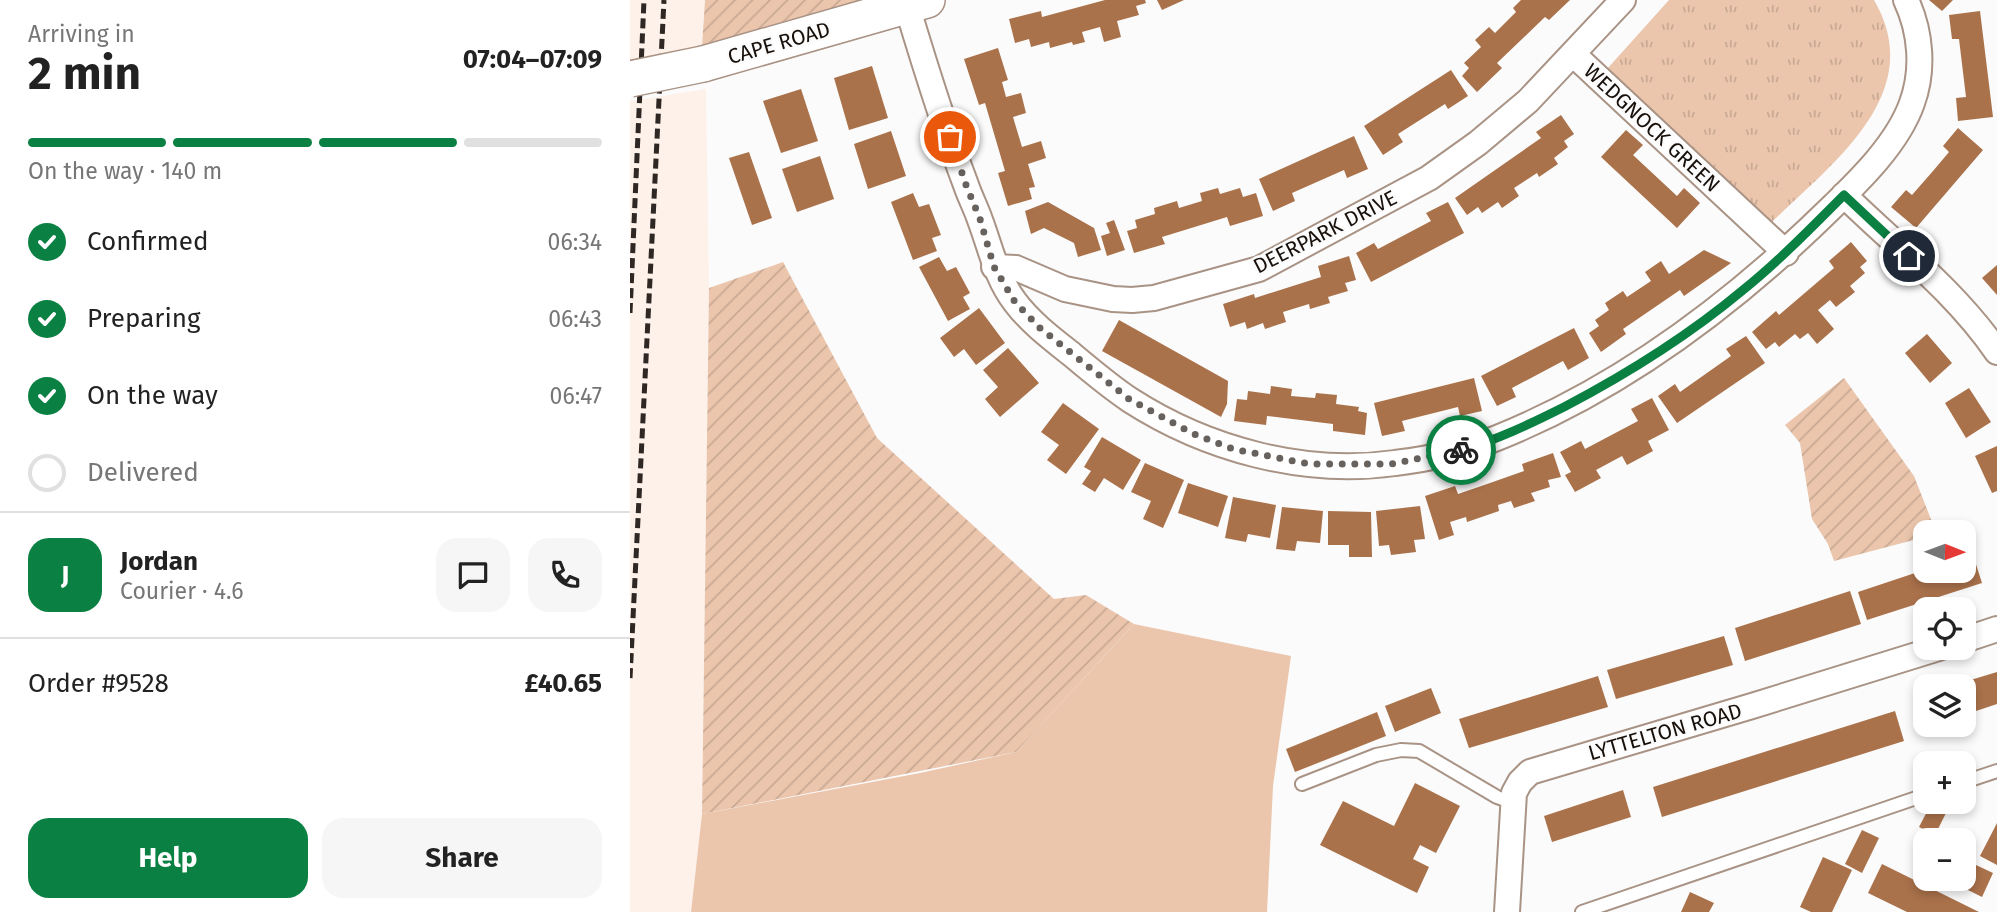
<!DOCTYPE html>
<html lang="en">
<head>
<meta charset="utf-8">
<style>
  body { margin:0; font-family:"Fira Sans",sans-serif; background:#f6f6f6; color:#222; height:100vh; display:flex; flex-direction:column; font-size:26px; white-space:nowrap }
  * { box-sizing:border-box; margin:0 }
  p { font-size:23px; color:#767676 }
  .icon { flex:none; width:38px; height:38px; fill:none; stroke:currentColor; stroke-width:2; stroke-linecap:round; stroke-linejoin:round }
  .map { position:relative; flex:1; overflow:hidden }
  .details { display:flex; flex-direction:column; background:#fff; width:630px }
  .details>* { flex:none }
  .needle { width:46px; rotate:91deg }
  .tools { position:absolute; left:1283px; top:520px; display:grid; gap:14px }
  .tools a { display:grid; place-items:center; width:63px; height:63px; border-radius:14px; background:#fff; box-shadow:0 4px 10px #0003; font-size:35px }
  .pin { position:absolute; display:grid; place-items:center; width:60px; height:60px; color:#fff; margin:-30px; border:4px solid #fff; border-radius:50%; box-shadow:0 2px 7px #0007 }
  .courier { position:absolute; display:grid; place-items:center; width:70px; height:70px; margin:-35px; border:5px solid #0b8043; border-radius:50%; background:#fff; color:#222; box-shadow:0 2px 9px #0007 }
  .headline em { font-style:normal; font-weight:700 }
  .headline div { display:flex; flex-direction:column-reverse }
  .headline { display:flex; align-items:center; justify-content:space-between; height:119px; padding:0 28px }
  h1 { font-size:46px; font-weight:700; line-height:52px }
  .bar { display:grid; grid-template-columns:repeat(4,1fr); gap:10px 7px; align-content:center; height:84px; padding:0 28px }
  .bar i { height:9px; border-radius:5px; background:#e0e0e0 }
  .bar .on { background:#0b8043 }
  .bar p { grid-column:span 4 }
  .line { display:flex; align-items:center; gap:18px; padding:0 28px; border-top:2px solid #e0e0e0 }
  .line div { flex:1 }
  .round { display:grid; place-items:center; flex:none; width:74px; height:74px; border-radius:21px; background:#f6f6f6 }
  ol { padding:0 28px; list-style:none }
  li { display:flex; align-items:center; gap:21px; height:77px }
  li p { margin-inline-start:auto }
  li .icon { padding:7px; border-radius:50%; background:#0b8043; color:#fff; stroke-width:4 }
  li:last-child { color:#767676 }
  li i { width:38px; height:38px; border:4px solid #e0e0e0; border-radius:50% }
  .cta { display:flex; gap:14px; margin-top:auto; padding:14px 28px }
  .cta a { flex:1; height:80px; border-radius:21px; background:#0b8043; color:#fff; font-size:28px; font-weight:700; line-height:80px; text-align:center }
  .cta a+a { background:#f6f6f6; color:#222 }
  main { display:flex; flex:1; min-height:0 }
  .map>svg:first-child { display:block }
  .built { fill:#fdf1e9 }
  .grass { fill:url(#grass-tufts) }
  .park { fill:#ebc6ad }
  .garden { fill:url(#garden-furrows) }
  .building { fill:#aa724b }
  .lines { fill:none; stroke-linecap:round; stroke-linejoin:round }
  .lane-casing { stroke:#a99385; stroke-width:16 }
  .street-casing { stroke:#a99385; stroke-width:28 }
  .secondary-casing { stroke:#a99385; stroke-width:38 }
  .lane { stroke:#fff; stroke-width:12 }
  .street { stroke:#fff; stroke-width:24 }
  .secondary { stroke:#fff; stroke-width:35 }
  .rail { stroke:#2e2723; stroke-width:5; stroke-dasharray:10 5; stroke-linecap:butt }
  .secondary-bridge-casing { stroke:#a99385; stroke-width:38; stroke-linecap:butt }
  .secondary-bridge { stroke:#fff; stroke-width:35 }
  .done { stroke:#67625e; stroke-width:7; stroke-dasharray:0 12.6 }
  .route { stroke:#0b8043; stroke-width:9 }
  .labels { text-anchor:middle; stroke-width:5; stroke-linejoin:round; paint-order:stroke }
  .street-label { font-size:21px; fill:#170f0a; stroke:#fbfbfb }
</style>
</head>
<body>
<main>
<section class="details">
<div class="headline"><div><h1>2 min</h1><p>Arriving in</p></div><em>07:04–07:09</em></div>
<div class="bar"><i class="on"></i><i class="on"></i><i class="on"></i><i></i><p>On the way · 140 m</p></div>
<ol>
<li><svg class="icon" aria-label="check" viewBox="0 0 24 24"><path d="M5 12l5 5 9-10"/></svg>Confirmed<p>06:34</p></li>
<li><svg class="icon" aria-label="check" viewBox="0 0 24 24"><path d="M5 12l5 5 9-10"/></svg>Preparing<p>06:43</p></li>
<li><svg class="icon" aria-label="check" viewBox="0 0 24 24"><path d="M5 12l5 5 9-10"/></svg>On the way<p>06:47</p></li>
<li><i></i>Delivered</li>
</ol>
<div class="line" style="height:126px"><b class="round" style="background:#0b8043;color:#fff">J</b><div><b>Jordan</b><p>Courier · 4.6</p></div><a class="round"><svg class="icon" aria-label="chat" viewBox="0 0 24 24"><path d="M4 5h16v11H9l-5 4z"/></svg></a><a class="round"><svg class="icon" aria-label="phone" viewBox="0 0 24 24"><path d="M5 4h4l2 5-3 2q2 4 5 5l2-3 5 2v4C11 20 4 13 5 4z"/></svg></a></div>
<div class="line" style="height:91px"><div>Order #9528</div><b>£40.65</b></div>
<div class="cta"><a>Help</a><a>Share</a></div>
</section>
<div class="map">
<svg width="1367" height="912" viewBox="0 0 1367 912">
  <defs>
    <pattern id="grass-tufts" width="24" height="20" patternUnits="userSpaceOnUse" patternTransform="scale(1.75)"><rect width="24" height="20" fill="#ebc6ad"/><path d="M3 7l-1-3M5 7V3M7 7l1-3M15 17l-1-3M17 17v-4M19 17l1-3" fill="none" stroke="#c9a994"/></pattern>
    <pattern id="garden-furrows" width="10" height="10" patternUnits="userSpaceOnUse" patternTransform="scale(1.75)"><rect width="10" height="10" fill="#ebc6ad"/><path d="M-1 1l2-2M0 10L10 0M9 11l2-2" fill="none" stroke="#c9a994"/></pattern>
  </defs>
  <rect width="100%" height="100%" fill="#fbfbfb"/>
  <g class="built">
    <polygon points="0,0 75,0 72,47 0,64"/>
    <polygon points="76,89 79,288 72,814 61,912 0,912 0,101"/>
  </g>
  <path class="grass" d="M1039 0H1244C1299 94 1201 164 1141 223L977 69Z"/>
  <polygon class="park" points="504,624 661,656 643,786 637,912 61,912 72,814 290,773 386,752"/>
  <g class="garden">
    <polygon points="75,0 234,0 72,47"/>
    <polygon points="153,262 247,438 424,599 456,595 504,624 386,752 72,814 79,288"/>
    <polygon points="1214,378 1284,476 1306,532 1295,532 1295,537 1204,561 1198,544 1182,519 1170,443 1155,425"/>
  </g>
  <g class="building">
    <polygon points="475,0 515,0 516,3 506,6 509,15 487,21 491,37 474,42 470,27 452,32 455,42 443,45 442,42 420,48 419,42 401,47 399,39 385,43 379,19 411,11 412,17"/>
    <polygon points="527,0 554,0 532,10"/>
    <polygon points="891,0 940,0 919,20 915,17 867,63 872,68 847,92 832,76 839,68 834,63 851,47 845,40 859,27 865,33 886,12 883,8"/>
    <polygon points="1299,0 1323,0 1312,11"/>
    <polygon points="1350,11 1363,117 1328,121 1326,98 1336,97 1329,39 1322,39 1319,15"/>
    <polygon points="368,48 378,80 372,82 376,97 391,93 396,113 383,117 392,147 411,141 416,158 398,164 405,187 399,188 402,199 378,206 368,173 375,171 355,103 349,105 334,59"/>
    <polygon points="242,66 258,118 219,130 204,78"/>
    <polygon points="821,70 838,96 818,109 815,104 768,134 773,142 753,155 734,126"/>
    <polygon points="171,89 188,141 151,153 133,101"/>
    <polygon points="931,115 944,134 934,141 938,147 924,158 928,164 909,177 907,173 884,188 889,196 872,208 868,202 852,213 848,207 837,215 825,198 911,138 906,132"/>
    <polygon points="1328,128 1353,150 1286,228 1261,207 1276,190 1282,195 1303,171 1319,152 1313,146"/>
    <polygon points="996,130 1013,145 1003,155 1047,196 1054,188 1070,203 1047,228 971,157"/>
    <polygon points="261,131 276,176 238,189 224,144"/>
    <polygon points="724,136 738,169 717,178 714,170 662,193 665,201 643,211 629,179"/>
    <polygon points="119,152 142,218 122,225 99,158"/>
    <polygon points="190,156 204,199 167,212 152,169"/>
    <polygon points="588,188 590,194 610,188 613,197 626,193 633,216 600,226 597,217 532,237 535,244 504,253 497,231 507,228 505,220 525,214 524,208 547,201 549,208 572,201 570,193"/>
    <polygon points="283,193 289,207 299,204 311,235 302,238 307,251 283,260 261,202"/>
    <polygon points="418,202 464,228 471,250 448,257 444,243 414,228 401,234 395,211"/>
    <polygon points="818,202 834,233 741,282 726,253 744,243 748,249 801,221 796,213"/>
    <polygon points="484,220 495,250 477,256 471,236 480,233 476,223"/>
    <polygon points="1221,242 1237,261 1230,267 1235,273 1220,286 1225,292 1206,307 1200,300 1188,310 1204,329 1187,344 1178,333 1170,339 1165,334 1149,347 1145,342 1136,349 1122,332 1146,311 1149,315 1204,268 1199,261"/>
    <polygon points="1074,250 1101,263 1054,296 1050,290 993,329 996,334 971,352 959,333 969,326 965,320 979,310 975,303 993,291 997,297 1021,281 1015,272 1031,261 1039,274"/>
    <polygon points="719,256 726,280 715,283 718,291 698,297 700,303 680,309 679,304 653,312 656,322 635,329 633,323 617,329 615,322 600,327 593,304 624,294 625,298 691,277 688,266"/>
    <polygon points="309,257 317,271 326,267 340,293 333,297 340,309 318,321 289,267"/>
    <polygon points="1367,265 1367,295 1352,278"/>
    <polygon points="349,308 375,343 346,365 334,349 324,357 310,338"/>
    <polygon points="489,320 598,381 597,404 591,417 472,351"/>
    <polygon points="944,328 959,358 938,370 933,361 882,388 886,397 867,406 851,376"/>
    <polygon points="1297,334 1322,363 1300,383 1275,353"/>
    <polygon points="1116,336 1135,363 1047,423 1028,396 1045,384 1050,392 1101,356 1096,349"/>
    <polygon points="378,348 409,383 370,417 355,399 368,387 353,370"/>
    <polygon points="844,378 852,411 830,416 828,407 772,421 775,431 752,436 744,403"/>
    <polygon points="641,386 662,389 661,396 685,398 686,393 707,395 706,404 729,407 728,411 737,413 735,435 703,431 703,424 637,416 636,425 604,421 607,399 617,400 618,391 640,394"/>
    <polygon points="1339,388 1361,422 1336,438 1315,403"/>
    <polygon points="1022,398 1039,430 1018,441 1023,451 997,465 992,456 966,470 971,478 945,492 935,475 941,472 930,452 951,441 955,449 1008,421 1001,409"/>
    <polygon points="433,403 469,429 436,474 417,460 429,445 411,432"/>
    <polygon points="472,437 511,460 493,490 474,478 465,492 452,484 461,471 454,467"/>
    <polygon points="1367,446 1367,491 1362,493 1345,456"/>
    <polygon points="923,453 931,477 918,480 920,487 901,493 905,501 884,508 881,501 868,505 869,511 837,522 836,517 820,522 824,535 809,540 795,496 825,486 828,494 860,483 894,471 892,464"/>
    <polygon points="515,463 554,480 533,528 513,519 521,501 501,492"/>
    <polygon points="558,483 598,496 588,527 548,513"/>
    <polygon points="603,497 646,505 640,538 618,534 616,542 595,538"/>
    <polygon points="790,506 795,539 784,540 786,552 761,555 759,545 749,546 746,511"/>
    <polygon points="652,507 693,511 690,543 667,541 665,551 646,549"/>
    <polygon points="698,511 741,512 742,557 719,557 719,545 698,545"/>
    <polygon points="1343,555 1352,583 1237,620 1228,592 1294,570 1334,570 1334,558"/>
    <polygon points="1220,591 1231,624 1115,661 1105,628"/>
    <polygon points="1094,636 1103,665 986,699 977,670"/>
    <polygon points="1367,672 1367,704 1334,715 1334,686 1324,685"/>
    <polygon points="968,676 978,707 839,748 829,719"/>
    <polygon points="801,688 811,713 765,732 755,706"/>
    <polygon points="1265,711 1274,741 1032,817 1023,787"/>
    <polygon points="747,712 756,736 665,772 656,749"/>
    <polygon points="785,783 830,806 806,853 790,845 783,859 799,867 787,893 690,845 713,801 764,826"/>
    <polygon points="993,790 1001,817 922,842 914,816"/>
    <polygon points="1302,802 1319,807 1305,835 1289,827"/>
    <polygon points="1367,823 1367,865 1350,856"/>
    <polygon points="1232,830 1249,838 1232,873 1215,864"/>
    <polygon points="1193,857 1222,870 1202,912 1181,912 1170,907"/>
    <polygon points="1252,864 1349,912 1277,912 1238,893"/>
    <polygon points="1346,865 1363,873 1352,897 1334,888"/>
    <polygon points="1060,892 1084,903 1079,912 1051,912"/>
  </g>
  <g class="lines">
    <g class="lane-casing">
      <g id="lane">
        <polyline points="1334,782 1367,771"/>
        <polyline points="672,784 746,755 771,750 789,751 867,797 883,803"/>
        <polyline points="952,912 1295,795"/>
      </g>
    </g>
    <g class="street-casing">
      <g id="street">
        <path d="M277 6C295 66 314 127 336 185 340 197 346 208 350 220 361 249 366 277 385 302 400 322 421 338 440 353 459 369 479 386 500 400 576 449 674 476 765 463 799 459 835 451 867 438 994 387 1103 304 1200 209 1230 180 1268 143 1282 103 1294 70 1291 32 1276 0"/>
        <polyline points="943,54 1156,253"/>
        <path d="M1214 195C1266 246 1325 291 1367 352"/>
        <polyline points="364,267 386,268 435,289 483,299 502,300 524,298 629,269 799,178 848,143 898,101 993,0"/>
        <polyline points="1334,640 1367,629"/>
        <polyline points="877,912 884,793 890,782 900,772 1122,706 1309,648"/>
      </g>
    </g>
    <g class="secondary-casing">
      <polyline id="secondary" points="73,64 297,0"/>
    </g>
    <use href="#lane" class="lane"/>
    <use href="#street" class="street"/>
    <use href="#secondary" class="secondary"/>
    <g class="rail">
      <polyline points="0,313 14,0"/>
      <polyline points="0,678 34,0"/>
    </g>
    <g class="secondary-bridge-casing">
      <polyline id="secondary-bridge" points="0,79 73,64"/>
    </g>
    <use href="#secondary-bridge" class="secondary-bridge"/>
  </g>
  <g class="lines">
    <polyline class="done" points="320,137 336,185 350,219 364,267 385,302 410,328 499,399 564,434 603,449 679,464 761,464 831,450"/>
    <path class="route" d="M831 450C867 440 900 424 934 407 997 374 1058 336 1113 290 1149 261 1181 228 1214 195L1279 256"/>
  </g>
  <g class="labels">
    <g class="street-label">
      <text transform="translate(149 43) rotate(-16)" y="7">CAPE ROAD</text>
      <text transform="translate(1022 128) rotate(43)" y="7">WEDGNOCK GREEN</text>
      <text transform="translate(695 232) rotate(-27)" y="7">DEERPARK DRIVE</text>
      <text transform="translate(1035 732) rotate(-16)" y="7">LYTTELTON ROAD</text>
    </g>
  </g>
</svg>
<div class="tools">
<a><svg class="needle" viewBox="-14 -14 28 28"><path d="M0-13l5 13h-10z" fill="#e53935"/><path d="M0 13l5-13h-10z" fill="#767676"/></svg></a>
<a><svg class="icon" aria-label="locate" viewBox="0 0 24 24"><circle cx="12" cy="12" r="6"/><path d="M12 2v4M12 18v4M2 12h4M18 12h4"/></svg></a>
<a><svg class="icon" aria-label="layers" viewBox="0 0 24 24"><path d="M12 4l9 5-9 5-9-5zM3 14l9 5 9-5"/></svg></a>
<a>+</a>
<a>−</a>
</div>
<div class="pin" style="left:320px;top:137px;background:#ea580c"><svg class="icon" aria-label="bag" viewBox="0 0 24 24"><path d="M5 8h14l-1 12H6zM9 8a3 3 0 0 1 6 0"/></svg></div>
<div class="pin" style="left:1279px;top:256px;background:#1f2937"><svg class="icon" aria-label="home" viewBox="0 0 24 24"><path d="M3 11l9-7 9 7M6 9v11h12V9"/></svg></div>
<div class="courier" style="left:831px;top:450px"><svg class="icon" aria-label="bike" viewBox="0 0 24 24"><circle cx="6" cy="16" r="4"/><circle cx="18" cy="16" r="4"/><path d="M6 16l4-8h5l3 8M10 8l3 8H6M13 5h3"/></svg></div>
</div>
</main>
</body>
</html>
